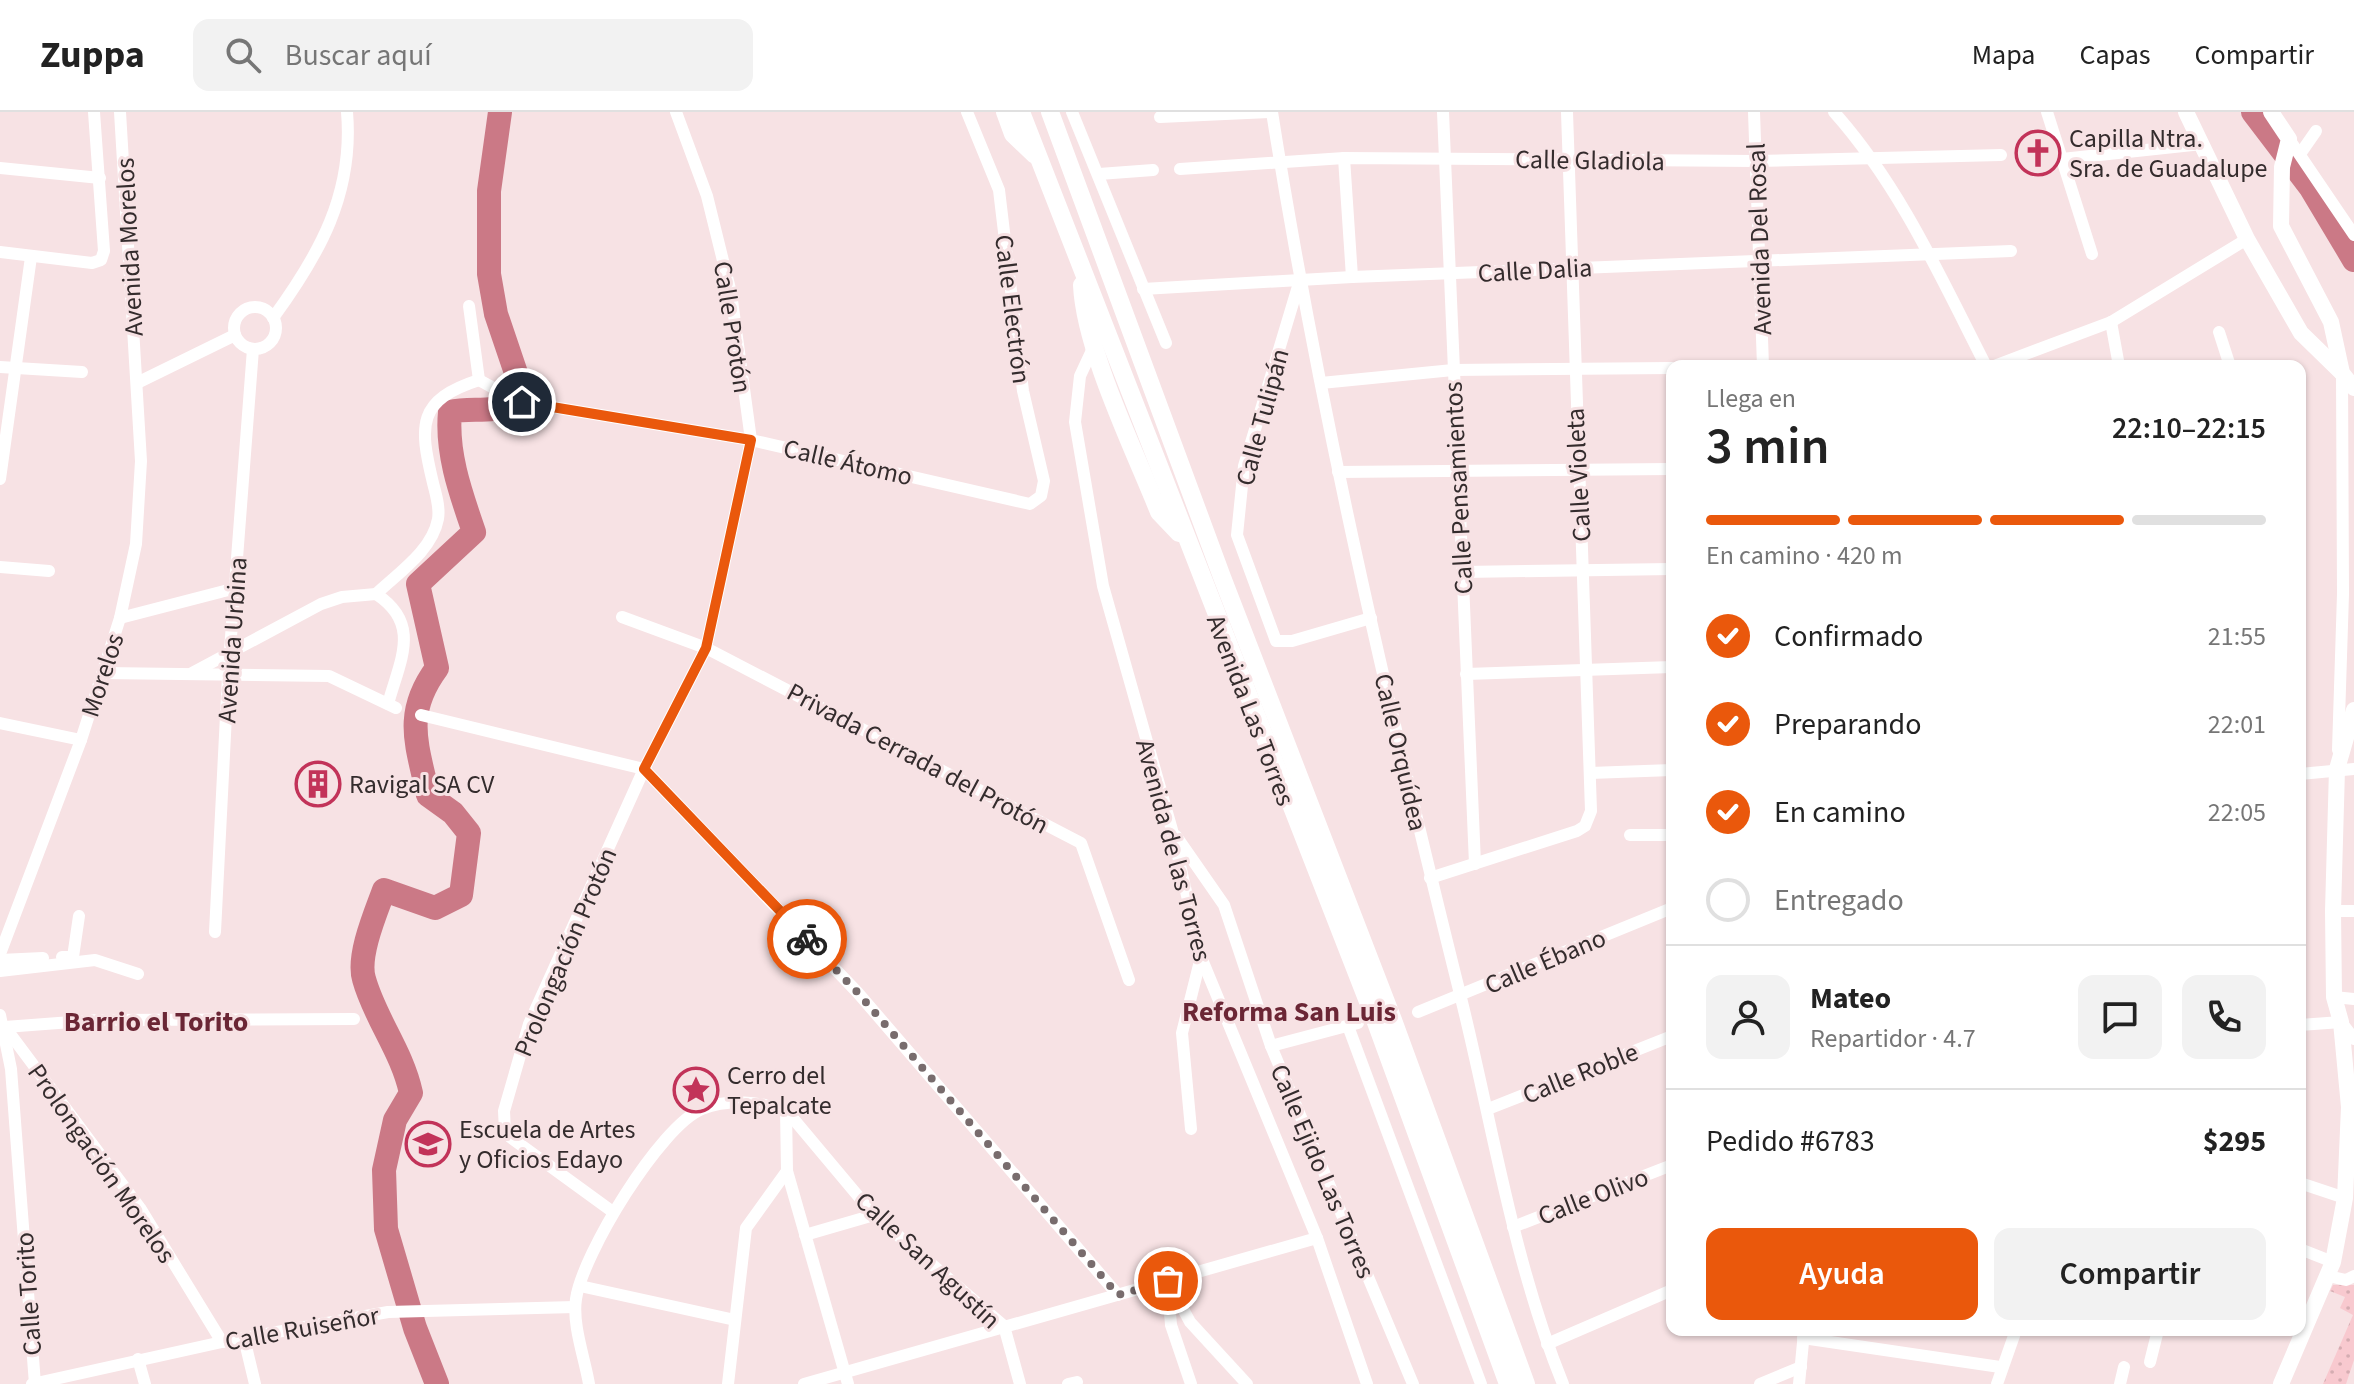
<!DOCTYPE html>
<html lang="es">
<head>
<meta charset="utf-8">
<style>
  body { margin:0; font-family:"Source Sans 3",sans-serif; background:#f2f2f2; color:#222; height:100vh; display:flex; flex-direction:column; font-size:30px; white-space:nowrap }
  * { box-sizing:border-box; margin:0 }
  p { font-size:26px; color:#767676 }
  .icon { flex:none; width:44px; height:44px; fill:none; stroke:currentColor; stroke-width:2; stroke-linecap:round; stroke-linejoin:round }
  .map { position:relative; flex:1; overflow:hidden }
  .details { position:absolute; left:1666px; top:248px; width:640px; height:976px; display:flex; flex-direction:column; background:#fff; border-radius:16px; box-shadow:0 2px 6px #0004 }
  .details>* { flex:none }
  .pin { position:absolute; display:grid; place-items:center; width:68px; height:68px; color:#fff; margin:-34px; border:4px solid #fff; border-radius:50%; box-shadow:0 2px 8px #0007 }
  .courier { position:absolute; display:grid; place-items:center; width:80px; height:80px; margin:-40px; border:6px solid #ea580c; border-radius:50%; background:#fff; color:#222; box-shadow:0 2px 10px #0007 }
  .headline em { font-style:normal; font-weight:600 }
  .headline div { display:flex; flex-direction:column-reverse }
  .headline { display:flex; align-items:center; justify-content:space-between; height:136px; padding:0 40px }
  h1 { font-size:52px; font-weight:600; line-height:60px }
  .bar { display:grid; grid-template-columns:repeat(4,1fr); gap:12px 8px; align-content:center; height:96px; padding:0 40px }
  .bar i { height:10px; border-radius:6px; background:#e0e0e0 }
  .bar .selected { background:#ea580c }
  .bar p { grid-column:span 4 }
  .line { display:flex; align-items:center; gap:20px; padding:0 40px; border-top:2px solid #e0e0e0 }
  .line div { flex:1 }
  .round { display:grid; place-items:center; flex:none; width:84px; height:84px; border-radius:16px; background:#f2f2f2 }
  ol { padding:0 40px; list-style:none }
  li { display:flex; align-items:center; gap:24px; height:88px }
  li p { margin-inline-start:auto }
  li .icon { padding:8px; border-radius:50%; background:#ea580c; color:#fff; stroke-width:4 }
  li:last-child { color:#767676 }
  li i { width:44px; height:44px; border:4px solid #e0e0e0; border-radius:50% }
  .primary-button { display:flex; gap:16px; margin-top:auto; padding:16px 40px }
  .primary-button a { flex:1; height:92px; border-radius:16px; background:#ea580c; color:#fff; font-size:32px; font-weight:600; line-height:92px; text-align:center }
  .primary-button a+a { background:#f2f2f2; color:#222 }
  header { display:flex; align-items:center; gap:48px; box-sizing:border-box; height:112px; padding:0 40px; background:#fff; border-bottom:2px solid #e0e0e0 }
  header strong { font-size:38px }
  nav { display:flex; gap:44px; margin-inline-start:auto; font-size:28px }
  .search { width:560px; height:72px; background:#f2f2f2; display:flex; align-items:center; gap:20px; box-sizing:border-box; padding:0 28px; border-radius:16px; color:#767676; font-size:30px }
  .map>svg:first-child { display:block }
  .grass { fill:url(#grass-dots) }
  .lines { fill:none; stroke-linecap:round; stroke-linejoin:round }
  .river { stroke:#cb7986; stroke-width:24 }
  .minor { stroke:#fff; stroke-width:12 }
  .major { stroke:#fff; stroke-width:16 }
  .highway { stroke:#fff; stroke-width:18 }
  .done { stroke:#786c6d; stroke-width:8; stroke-dasharray:0 14.4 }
  .route { stroke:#ea580c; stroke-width:10 }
  .labels { text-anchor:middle; stroke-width:6; stroke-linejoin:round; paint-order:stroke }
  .poi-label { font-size:26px; fill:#342c2d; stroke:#f7e2e4; text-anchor:start }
  .street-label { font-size:26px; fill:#342c2d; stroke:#f7e2e4 }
  .neighbourhood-label { font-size:28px; font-weight:bold; fill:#6b2635; stroke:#f7e2e4 }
</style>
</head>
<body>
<header>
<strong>Zuppa</strong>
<div class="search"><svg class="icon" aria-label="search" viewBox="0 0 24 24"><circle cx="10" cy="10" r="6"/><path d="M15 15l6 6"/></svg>Buscar aquí</div>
<nav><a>Mapa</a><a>Capas</a><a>Compartir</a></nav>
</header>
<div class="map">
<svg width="2354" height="1272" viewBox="0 0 2354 1272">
  <defs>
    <pattern id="grass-dots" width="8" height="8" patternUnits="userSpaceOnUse" patternTransform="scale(2)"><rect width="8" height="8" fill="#f8c9cf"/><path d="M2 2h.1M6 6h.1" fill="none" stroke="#d5adb2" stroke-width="1.8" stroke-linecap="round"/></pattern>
  </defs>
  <rect width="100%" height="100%" fill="#f7e2e4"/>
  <g class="grass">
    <polygon points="2298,43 2354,126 2354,157 2291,58"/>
    <polygon points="2333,1173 2354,1173 2354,1248 2346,1272 2323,1272 2353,1203 2340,1196 2345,1185 2330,1179"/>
  </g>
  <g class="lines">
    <g class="river">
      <polyline points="2253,0 2311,76 2354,148"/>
      <path d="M437 1272 415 1216 386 1117 384 1058 395 1008 411 981C402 939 375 907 364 867 357 844 376 800 384 778L435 796 461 783 469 721 453 701 428 683C417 632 403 602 437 556L418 472 474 420C461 382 446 341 450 300 472 295 492 302 511 291L516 261 496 202 489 162V79L500 0"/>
    </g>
    <g class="minor">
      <polyline points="1072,0 1166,231"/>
      <path d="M1272 0C1319 298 1388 593 1461 886 1493 1015 1513 1149 1563 1272"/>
      <polyline points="1443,0 1475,752"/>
      <polyline points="1754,0 1763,254"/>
      <path d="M1834 0C1900 74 1941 166 1986 254"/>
      <polyline points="2047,0 2092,142"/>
      <polyline points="1160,5 1269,0"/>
      <polyline points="2289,27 2354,123"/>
      <polyline points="2300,42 2316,19"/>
      <polyline points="1344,46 1352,165"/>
      <polyline points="2062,47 2202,32"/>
      <polyline points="0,56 100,66"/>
      <polyline points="1180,57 1344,46 1756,49 2001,43"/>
      <polyline points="1099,62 1153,58"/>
      <polyline points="0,140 92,151 101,148 104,139 94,0"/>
      <polyline points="1299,171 1244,354 1237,423 1276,529 1292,529 1371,506"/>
      <polyline points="1143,177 1352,165 2011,139"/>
      <polyline points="469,194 479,268"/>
      <circle cx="255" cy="216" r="21"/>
      <path d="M273 206C319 143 354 82 347 0"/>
      <polyline points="2111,210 2119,254"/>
      <polyline points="2219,220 2230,254"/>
      <polyline points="1094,234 1080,264 1075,310 1103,474 1172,718 1201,845 1317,1126 1367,1272"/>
      <polyline points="1994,254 2111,210 2247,127"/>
      <polyline points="0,255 82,260"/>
      <polyline points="479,268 499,279"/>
      <polyline points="137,271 235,223"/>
      <polyline points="1321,271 1453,258 1672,256"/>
      <polyline points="522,290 751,328 1030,392 1041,384 1044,369 1023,279 999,78 967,0"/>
      <polyline points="1338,360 1672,357"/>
      <polyline points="0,367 31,145"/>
      <polyline points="0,455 49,459"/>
      <polyline points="1463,460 1672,457"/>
      <path d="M376 482C398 461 432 439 438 407 440 395 436 383 433 371 419 313 417 288 479 268"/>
      <path d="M376 482C422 512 400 548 388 592"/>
      <polyline points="622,505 706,536 1081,731 1129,868"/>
      <polyline points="120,506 236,476"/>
      <polyline points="104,561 329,564 396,596"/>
      <polyline points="192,561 321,492 342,485 376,482"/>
      <polyline points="1466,562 1672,555"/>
      <polyline points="421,603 644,657 858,881 1118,1183"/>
      <polyline points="0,611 81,628"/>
      <polyline points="2338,638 2343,482 2342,261"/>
      <polyline points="1590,661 1672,658"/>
      <polyline points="2300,662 2354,657"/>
      <polyline points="1630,723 1672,723"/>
      <polyline points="1176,724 1224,793 1271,934 1413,1272"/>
      <polyline points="1430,766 1577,719 1585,714 1591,699 1567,0"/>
      <polyline points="2333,799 2354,799"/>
      <polyline points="215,820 228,564 253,237"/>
      <polyline points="0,842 81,628 120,506 136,432 141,349 120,0"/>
      <polyline points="62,845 73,845 79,804"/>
      <polyline points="0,848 43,846"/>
      <polyline points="0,859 95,848 138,862"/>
      <polyline points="2334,885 2354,887"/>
      <polyline points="1418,900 1672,796"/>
      <polyline points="0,903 11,957 35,1272"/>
      <polyline points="2300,913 2341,910 2354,927"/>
      <polyline points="1348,914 1481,1272"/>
      <polyline points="5,915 140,1096 222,1230"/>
      <polyline points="5,915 98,908 354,907"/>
      <polyline points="1271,934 1358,911"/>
      <polyline points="1488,997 1672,924"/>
      <polyline points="786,998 874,1103 1004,1214 1020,1272"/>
      <polyline points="786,998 787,1059 848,1272"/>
      <polyline points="1191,1017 1182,921 1201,845"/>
      <polyline points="2300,1071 2345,1086"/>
      <polyline points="613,1100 510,1025 505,1019 504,999 529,912 644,657 706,536 751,328 731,181 707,84 676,0"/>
      <polyline points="1513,1115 1672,1053"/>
      <polyline points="805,1123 874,1103"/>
      <polyline points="2300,1137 2333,1150"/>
      <polyline points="2328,1164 2346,1168 2354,1164"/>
      <polyline points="1168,1169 1190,1210 1247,1272"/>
      <polyline points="580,1174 735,1208"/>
      <polyline points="1168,1176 1171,1213 1191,1272"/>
      <polyline points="244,1226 255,1272"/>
      <polyline points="1803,1226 2000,1255"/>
      <polyline points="1547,1232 1672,1178"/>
      <polyline points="138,1247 145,1272"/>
      <polyline points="2150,1250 2158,1218"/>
      <polyline points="32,1272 222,1230 388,1200 575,1195"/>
      <path d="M589 1272C585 1247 572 1213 576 1187 582 1143 660 1014 702 997 730 986 758 990 786 998"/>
      <polyline points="728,1272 746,1116 787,1059"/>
      <polyline points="804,1272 1317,1126"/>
      <polyline points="1068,1272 1077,1270"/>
      <polyline points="1760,1272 1801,1255"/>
      <polyline points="1799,1272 1804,1220"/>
      <polyline points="1997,1272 2016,1218"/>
      <polyline points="2120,1272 2124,1255"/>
    </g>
    <g class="major">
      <polyline points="2186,0 2247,127 2301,221 2342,261"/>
      <polyline points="2271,0 2289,27 2282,55 2281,114 2331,210 2342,261 2354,276"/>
      <polyline points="2281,1272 2333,1150 2345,1086 2349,995 2341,910 2334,885 2333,799 2337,657 2354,598"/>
    </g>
    <g class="highway">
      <polyline points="1005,0 1013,22 1035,43"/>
      <polyline points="1021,0 1374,905 1508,1272"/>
      <polyline points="1050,0 1222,465 1393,908 1526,1272"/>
      <path d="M1082 173C1085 238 1134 337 1159 400L1179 421"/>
    </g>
  </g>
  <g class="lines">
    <polyline class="done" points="807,827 858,881 1118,1183 1168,1169"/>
    <polyline class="route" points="522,290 751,328 706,536 644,657 807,827"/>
  </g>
  <defs>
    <g id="church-ring" transform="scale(2.3)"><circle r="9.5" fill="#f7e2e4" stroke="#c23359" stroke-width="1.5"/><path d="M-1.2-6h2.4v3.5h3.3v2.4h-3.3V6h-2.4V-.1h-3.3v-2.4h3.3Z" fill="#c23359"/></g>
    <g id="building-ring" transform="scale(2.3)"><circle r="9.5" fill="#f7e2e4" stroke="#c23359" stroke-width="1.5"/><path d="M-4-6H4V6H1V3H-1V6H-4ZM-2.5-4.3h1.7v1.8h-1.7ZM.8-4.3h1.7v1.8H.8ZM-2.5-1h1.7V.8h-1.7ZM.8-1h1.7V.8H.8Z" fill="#c23359"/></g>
    <g id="sight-ring" transform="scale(2.3)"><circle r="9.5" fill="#f7e2e4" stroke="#c23359" stroke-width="1.5"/><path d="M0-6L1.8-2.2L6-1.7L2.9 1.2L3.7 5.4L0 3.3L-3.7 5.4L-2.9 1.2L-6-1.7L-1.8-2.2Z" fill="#c23359"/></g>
    <g id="school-ring" transform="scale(2.3)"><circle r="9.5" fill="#f7e2e4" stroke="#c23359" stroke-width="1.5"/><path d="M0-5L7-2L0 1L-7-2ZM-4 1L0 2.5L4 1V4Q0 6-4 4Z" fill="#c23359"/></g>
  </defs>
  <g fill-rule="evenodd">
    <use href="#church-ring" x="2038" y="41"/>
    <use href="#building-ring" x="318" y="672"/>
    <use href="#sight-ring" x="696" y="978"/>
    <use href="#school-ring" x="428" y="1032"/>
  </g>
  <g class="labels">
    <g class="poi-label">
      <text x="2069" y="35">Capilla Ntra.<tspan x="2069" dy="30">Sra. de Guadalupe</tspan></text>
      <text x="349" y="681">Ravigal SA CV</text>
      <text x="727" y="972">Cerro del<tspan x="727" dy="30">Tepalcate</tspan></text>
      <text x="459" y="1026">Escuela de Artes<tspan x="459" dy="30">y Oficios Edayo</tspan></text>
    </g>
    <g class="street-label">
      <text transform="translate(1590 48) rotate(1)" y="9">Calle Gladiola</text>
      <text transform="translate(1759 127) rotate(-92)" y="9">Avenida Del Rosal</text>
      <text transform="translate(129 135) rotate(-93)" y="9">Avenida Morelos</text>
      <text transform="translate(1535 158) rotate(-3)" y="9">Calle Dalia</text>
      <text transform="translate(1013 197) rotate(83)" y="9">Calle Electrón</text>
      <text transform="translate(733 215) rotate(81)" y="9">Calle Protón</text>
      <text transform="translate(1262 305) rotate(-75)" y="9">Calle Tulipán</text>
      <text transform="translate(848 350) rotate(13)" y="9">Calle Átomo</text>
      <text transform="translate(1578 363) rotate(-93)" y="9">Calle Violeta</text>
      <text transform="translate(1458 376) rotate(-93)" y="9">Calle Pensamientos</text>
      <text transform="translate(232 528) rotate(-86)" y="9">Avenida Urbina</text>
      <text transform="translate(102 563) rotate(-72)" y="9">Morelos</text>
      <text transform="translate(1251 598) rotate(69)" y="9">Avenida Las Torres</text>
      <text transform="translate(1401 640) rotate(77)" y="9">Calle Orquídea</text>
      <text transform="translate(918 646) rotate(28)" y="9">Privada Cerrada del Protón</text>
      <text transform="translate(1174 738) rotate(75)" y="9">Avenida de las Torres</text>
      <text transform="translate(565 840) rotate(-67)" y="9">Prolongación Protón</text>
      <text transform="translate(1545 849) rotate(-23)" y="9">Calle Ébano</text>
      <text transform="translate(1580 961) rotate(-22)" y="9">Calle Roble</text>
      <text transform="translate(102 1051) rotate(55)" y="9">Prolongación Morelos</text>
      <text transform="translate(1323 1059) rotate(67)" y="9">Calle Ejido Las Torres</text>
      <text transform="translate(1593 1084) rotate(-21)" y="9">Calle Olivo</text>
      <text transform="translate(928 1148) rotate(43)" y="9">Calle San Agustín</text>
      <text transform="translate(28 1182) rotate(-94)" y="9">Calle Torito</text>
      <text transform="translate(302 1216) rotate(-10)" y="9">Calle Ruiseñor</text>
    </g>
    <g class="neighbourhood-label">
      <text x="1289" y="909">Reforma San Luis</text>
      <text x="156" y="919">Barrio el Torito</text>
    </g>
  </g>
</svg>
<div class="pin" style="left:1168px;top:1169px;background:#ea580c"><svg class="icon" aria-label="bag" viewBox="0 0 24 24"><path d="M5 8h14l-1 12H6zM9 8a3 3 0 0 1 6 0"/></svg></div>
<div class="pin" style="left:522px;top:290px;background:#1f2937"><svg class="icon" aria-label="home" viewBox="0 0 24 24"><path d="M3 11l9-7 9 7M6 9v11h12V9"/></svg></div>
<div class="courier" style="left:807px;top:827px"><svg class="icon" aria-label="bike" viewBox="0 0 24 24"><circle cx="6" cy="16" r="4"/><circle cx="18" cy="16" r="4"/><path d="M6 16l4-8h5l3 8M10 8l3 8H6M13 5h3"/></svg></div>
<section class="details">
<div class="headline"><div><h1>3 min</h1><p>Llega en</p></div><em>22:10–22:15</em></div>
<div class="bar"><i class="selected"></i><i class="selected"></i><i class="selected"></i><i></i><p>En camino · 420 m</p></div>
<ol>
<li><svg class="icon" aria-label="check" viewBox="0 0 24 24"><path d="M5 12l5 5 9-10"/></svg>Confirmado<p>21:55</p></li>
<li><svg class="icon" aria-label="check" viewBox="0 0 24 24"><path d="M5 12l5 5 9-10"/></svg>Preparando<p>22:01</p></li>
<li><svg class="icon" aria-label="check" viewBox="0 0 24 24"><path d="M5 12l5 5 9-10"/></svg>En camino<p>22:05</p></li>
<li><i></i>Entregado</li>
</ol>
<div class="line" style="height:144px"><a class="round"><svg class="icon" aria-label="person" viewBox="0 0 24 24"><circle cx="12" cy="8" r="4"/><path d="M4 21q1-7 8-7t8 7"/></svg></a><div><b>Mateo</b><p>Repartidor · 4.7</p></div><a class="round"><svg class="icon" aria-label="chat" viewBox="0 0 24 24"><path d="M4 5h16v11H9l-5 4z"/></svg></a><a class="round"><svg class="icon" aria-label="phone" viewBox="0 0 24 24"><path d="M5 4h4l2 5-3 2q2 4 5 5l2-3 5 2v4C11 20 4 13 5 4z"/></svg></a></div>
<div class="line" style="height:104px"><div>Pedido #6783</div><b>$295</b></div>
<div class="primary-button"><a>Ayuda</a><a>Compartir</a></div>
</section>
</div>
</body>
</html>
